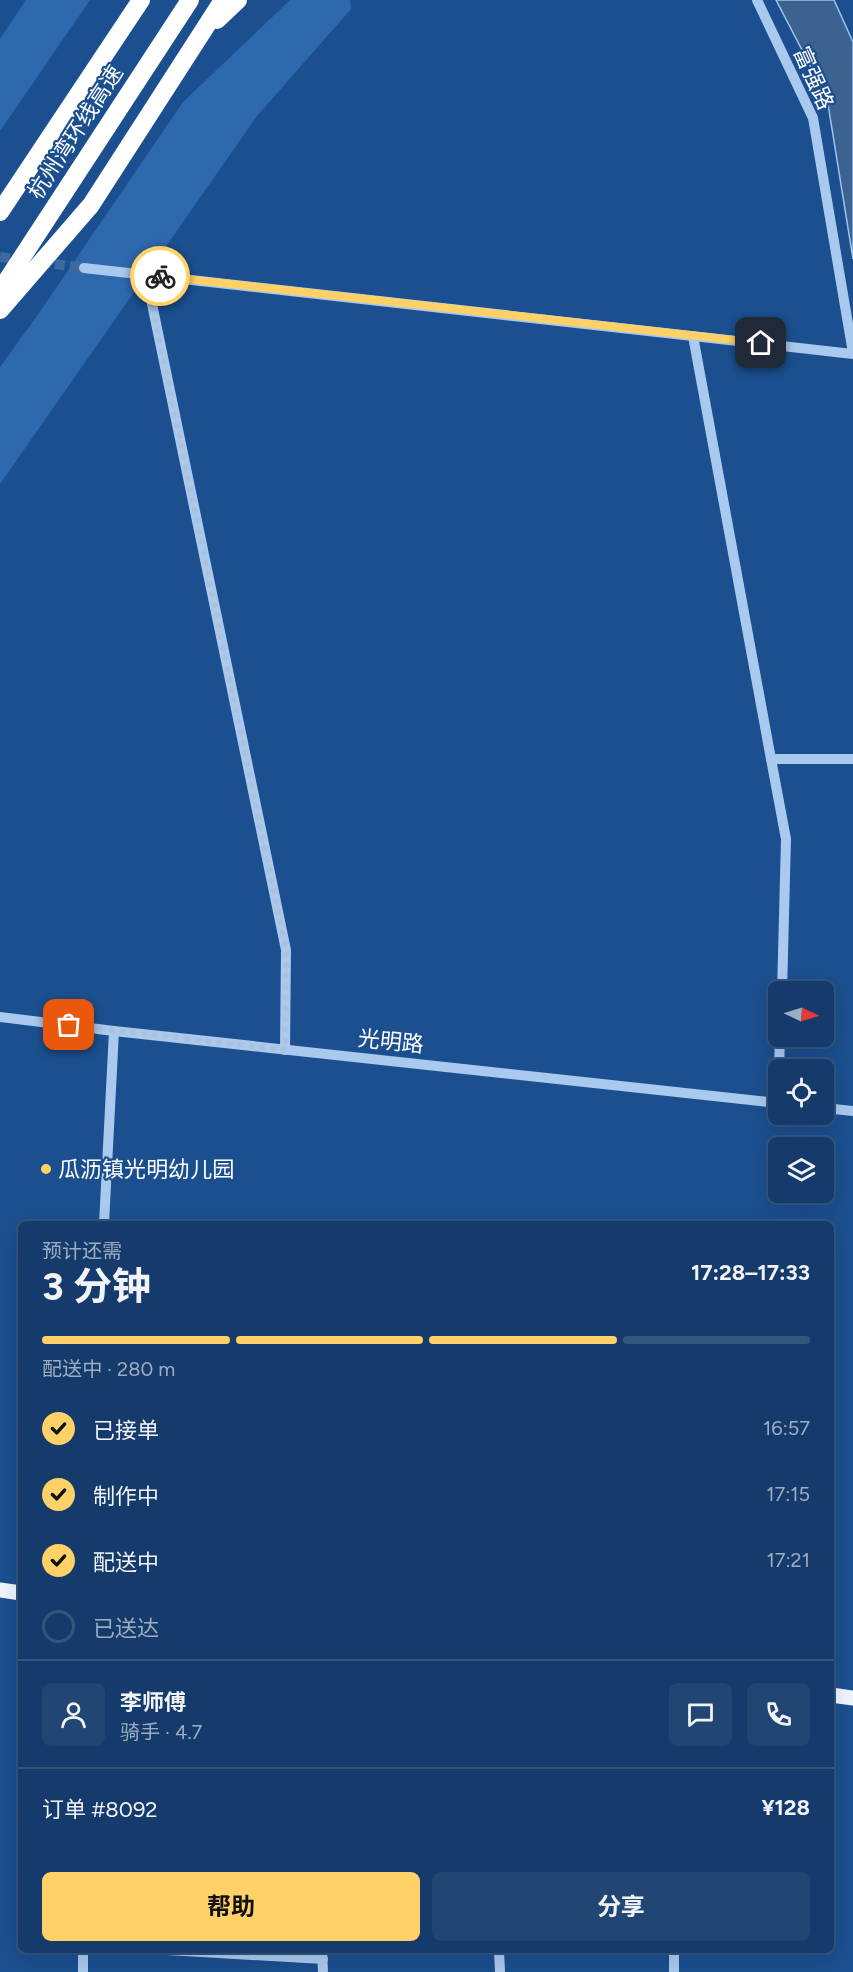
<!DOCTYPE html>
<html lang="zh">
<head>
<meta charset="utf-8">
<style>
  body { margin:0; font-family:Figtree,"Noto Sans SC",sans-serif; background:#214673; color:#f1f3f6; height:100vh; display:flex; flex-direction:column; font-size:22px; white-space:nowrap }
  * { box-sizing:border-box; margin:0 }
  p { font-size:20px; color:#9dadc1 }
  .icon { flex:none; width:33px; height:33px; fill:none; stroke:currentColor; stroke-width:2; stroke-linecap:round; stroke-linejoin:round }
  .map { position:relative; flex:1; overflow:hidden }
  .panel { position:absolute; left:18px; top:1221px; width:816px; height:732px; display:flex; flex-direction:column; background:#143b6b; border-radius:9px; box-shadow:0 6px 24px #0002,0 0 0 2px #33557e }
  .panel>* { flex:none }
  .needle { width:39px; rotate:94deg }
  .fabs { position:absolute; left:768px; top:981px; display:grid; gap:12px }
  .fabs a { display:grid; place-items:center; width:66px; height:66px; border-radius:9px; background:#143b6b; box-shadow:0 6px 24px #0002,0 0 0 2px #33557e; font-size:30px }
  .pin { position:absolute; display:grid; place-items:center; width:51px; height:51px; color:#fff; margin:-26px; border-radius:12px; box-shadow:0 3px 9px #0006 }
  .courier { position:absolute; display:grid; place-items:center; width:60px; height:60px; margin:-30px; border:4px solid #ffd166; border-radius:50%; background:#fff; color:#222; box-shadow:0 2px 8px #0007 }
  .headline em { font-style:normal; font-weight:700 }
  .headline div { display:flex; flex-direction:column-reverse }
  .headline { display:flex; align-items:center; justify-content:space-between; height:102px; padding:0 24px }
  h1 { font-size:39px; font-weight:700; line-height:45px }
  .bar { display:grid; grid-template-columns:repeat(4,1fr); gap:9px 6px; align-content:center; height:72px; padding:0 24px }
  .bar i { height:8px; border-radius:4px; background:#33557e }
  .bar .current { background:#ffd166 }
  .bar p { grid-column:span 4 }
  .line { display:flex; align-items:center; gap:15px; padding:0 24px; border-top:2px solid #33557e }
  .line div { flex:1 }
  .round { display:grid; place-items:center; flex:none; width:63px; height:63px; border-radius:9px; background:#214673 }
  ol { padding:0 24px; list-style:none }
  li { display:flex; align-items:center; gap:18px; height:66px }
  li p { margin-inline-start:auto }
  li .icon { padding:6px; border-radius:50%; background:#ffd166; color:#111; stroke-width:4 }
  li:last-child { color:#9dadc1 }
  li i { width:33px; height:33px; border:3px solid #33557e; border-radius:50% }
  .cta { display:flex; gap:12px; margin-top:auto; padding:12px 24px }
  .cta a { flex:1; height:69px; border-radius:9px; background:#ffd166; color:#111; font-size:24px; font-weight:700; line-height:69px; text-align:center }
  .cta a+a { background:#214673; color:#f1f3f6 }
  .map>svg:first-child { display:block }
  .green { fill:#2e69ad }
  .water { fill:#3c6290; stroke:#9cc4f0; stroke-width:1.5 }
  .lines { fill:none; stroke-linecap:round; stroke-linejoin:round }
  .minor-tunnel { stroke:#3d69a0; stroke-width:10; stroke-dasharray:10 5; stroke-linecap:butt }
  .minor { stroke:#a9c9ee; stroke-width:10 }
  .major { stroke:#f0f6ff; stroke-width:15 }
  .highway { stroke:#fff; stroke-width:18 }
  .done { stroke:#afc1d8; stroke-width:6; stroke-dasharray:0 10.8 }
  .route { stroke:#ffd166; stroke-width:8 }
  .poi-dot { fill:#ffd166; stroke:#1b4f8f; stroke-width:2 }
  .labels { text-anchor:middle; stroke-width:4.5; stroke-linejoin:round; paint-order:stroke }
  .street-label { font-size:22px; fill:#fff; stroke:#1b4f8f }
  .poi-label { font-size:22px; fill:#fff; stroke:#1b4f8f; text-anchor:start }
</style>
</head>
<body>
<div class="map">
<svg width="853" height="1972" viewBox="0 0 853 1972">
  <rect width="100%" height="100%" fill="#1b4f8f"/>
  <g class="green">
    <polygon points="26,0 90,0 0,131 0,39"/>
    <polygon points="290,0 350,0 351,9 257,116 0,484 0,367 37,316 183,102"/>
  </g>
  <polygon class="water" points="776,0 834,0 853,42 853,259 827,98"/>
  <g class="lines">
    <g class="minor-tunnel">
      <polyline points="0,257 24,260"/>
      <polyline points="40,262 84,268"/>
    </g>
    <g class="minor">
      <polyline points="757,0 813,118 853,353"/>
      <polyline points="84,268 853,354"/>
      <polyline points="146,275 286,950 285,1050"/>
      <polyline points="693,336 771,759 853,759"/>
      <polyline points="771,759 786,839 782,992"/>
      <polyline points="0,1017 114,1031 778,1103"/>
      <polyline points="779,1070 780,1036"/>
      <polyline points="778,1103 778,1089"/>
      <polyline points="824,1108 853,1111"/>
      <polyline points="104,1224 114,1031"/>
      <polyline points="83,1950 83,1972"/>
      <polyline points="167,1950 323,1959"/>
      <polyline points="322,1950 323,1972"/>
      <polyline points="499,1950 500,1972"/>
      <polyline points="674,1972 674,1950"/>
    </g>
    <g class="major">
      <polyline points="0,1590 21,1593"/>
      <polyline points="831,1695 853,1698"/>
    </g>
    <g class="highway">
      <polyline points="217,20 238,0"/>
      <polyline points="0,212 141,0"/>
      <polyline points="0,291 190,0"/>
      <polyline points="0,310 91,205 223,0"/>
    </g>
  </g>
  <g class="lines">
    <polyline class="done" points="69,1025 285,1050 286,950 146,275 160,276"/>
    <polyline class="route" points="160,276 761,343"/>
  </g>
  <circle class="poi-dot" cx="46" cy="1169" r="6"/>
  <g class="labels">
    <g class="street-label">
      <text transform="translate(814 78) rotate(66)" y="8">富强路</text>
      <text transform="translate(75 132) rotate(-57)" y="8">杭州湾环线高速</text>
      <text transform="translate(391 1041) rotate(6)" y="8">光明路</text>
    </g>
    <g class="poi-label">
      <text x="58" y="1177">瓜沥镇光明幼儿园</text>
    </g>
  </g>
</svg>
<div class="fabs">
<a><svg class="needle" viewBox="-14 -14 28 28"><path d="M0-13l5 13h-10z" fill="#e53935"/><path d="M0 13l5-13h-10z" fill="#9dadc1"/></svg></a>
<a><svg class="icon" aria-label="locate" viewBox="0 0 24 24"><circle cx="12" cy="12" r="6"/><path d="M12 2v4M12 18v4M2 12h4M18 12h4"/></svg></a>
<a><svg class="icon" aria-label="layers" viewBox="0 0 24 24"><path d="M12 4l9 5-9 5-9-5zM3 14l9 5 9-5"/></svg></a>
</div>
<div class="pin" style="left:69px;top:1025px;background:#ea580c"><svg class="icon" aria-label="bag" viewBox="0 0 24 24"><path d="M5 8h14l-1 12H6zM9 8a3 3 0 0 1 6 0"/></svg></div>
<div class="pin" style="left:761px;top:343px;background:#1f2937"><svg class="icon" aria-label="home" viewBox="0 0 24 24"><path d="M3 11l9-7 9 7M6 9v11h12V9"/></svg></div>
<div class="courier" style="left:160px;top:276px"><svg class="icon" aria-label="bike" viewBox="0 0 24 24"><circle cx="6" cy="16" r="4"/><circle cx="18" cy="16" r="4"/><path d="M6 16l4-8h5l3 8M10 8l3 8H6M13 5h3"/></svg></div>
<section class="panel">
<div class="headline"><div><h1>3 分钟</h1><p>预计还需</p></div><em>17:28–17:33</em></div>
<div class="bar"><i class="current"></i><i class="current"></i><i class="current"></i><i></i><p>配送中 · 280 m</p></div>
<ol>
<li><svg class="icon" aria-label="check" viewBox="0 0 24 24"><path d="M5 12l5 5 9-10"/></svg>已接单<p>16:57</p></li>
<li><svg class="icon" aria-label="check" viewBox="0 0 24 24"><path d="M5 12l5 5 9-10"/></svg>制作中<p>17:15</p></li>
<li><svg class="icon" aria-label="check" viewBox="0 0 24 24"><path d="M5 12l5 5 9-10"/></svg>配送中<p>17:21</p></li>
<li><i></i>已送达</li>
</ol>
<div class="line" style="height:108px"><a class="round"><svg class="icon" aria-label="person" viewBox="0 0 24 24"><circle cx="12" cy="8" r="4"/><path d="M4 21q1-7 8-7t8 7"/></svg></a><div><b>李师傅</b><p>骑手 · 4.7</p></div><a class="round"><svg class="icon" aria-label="chat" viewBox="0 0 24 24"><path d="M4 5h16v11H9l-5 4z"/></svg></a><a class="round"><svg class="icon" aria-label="phone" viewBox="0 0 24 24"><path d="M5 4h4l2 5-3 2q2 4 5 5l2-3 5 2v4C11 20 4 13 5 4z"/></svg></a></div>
<div class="line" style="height:78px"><div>订单 #8092</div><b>¥128</b></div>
<div class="cta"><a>帮助</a><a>分享</a></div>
</section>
</div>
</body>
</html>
